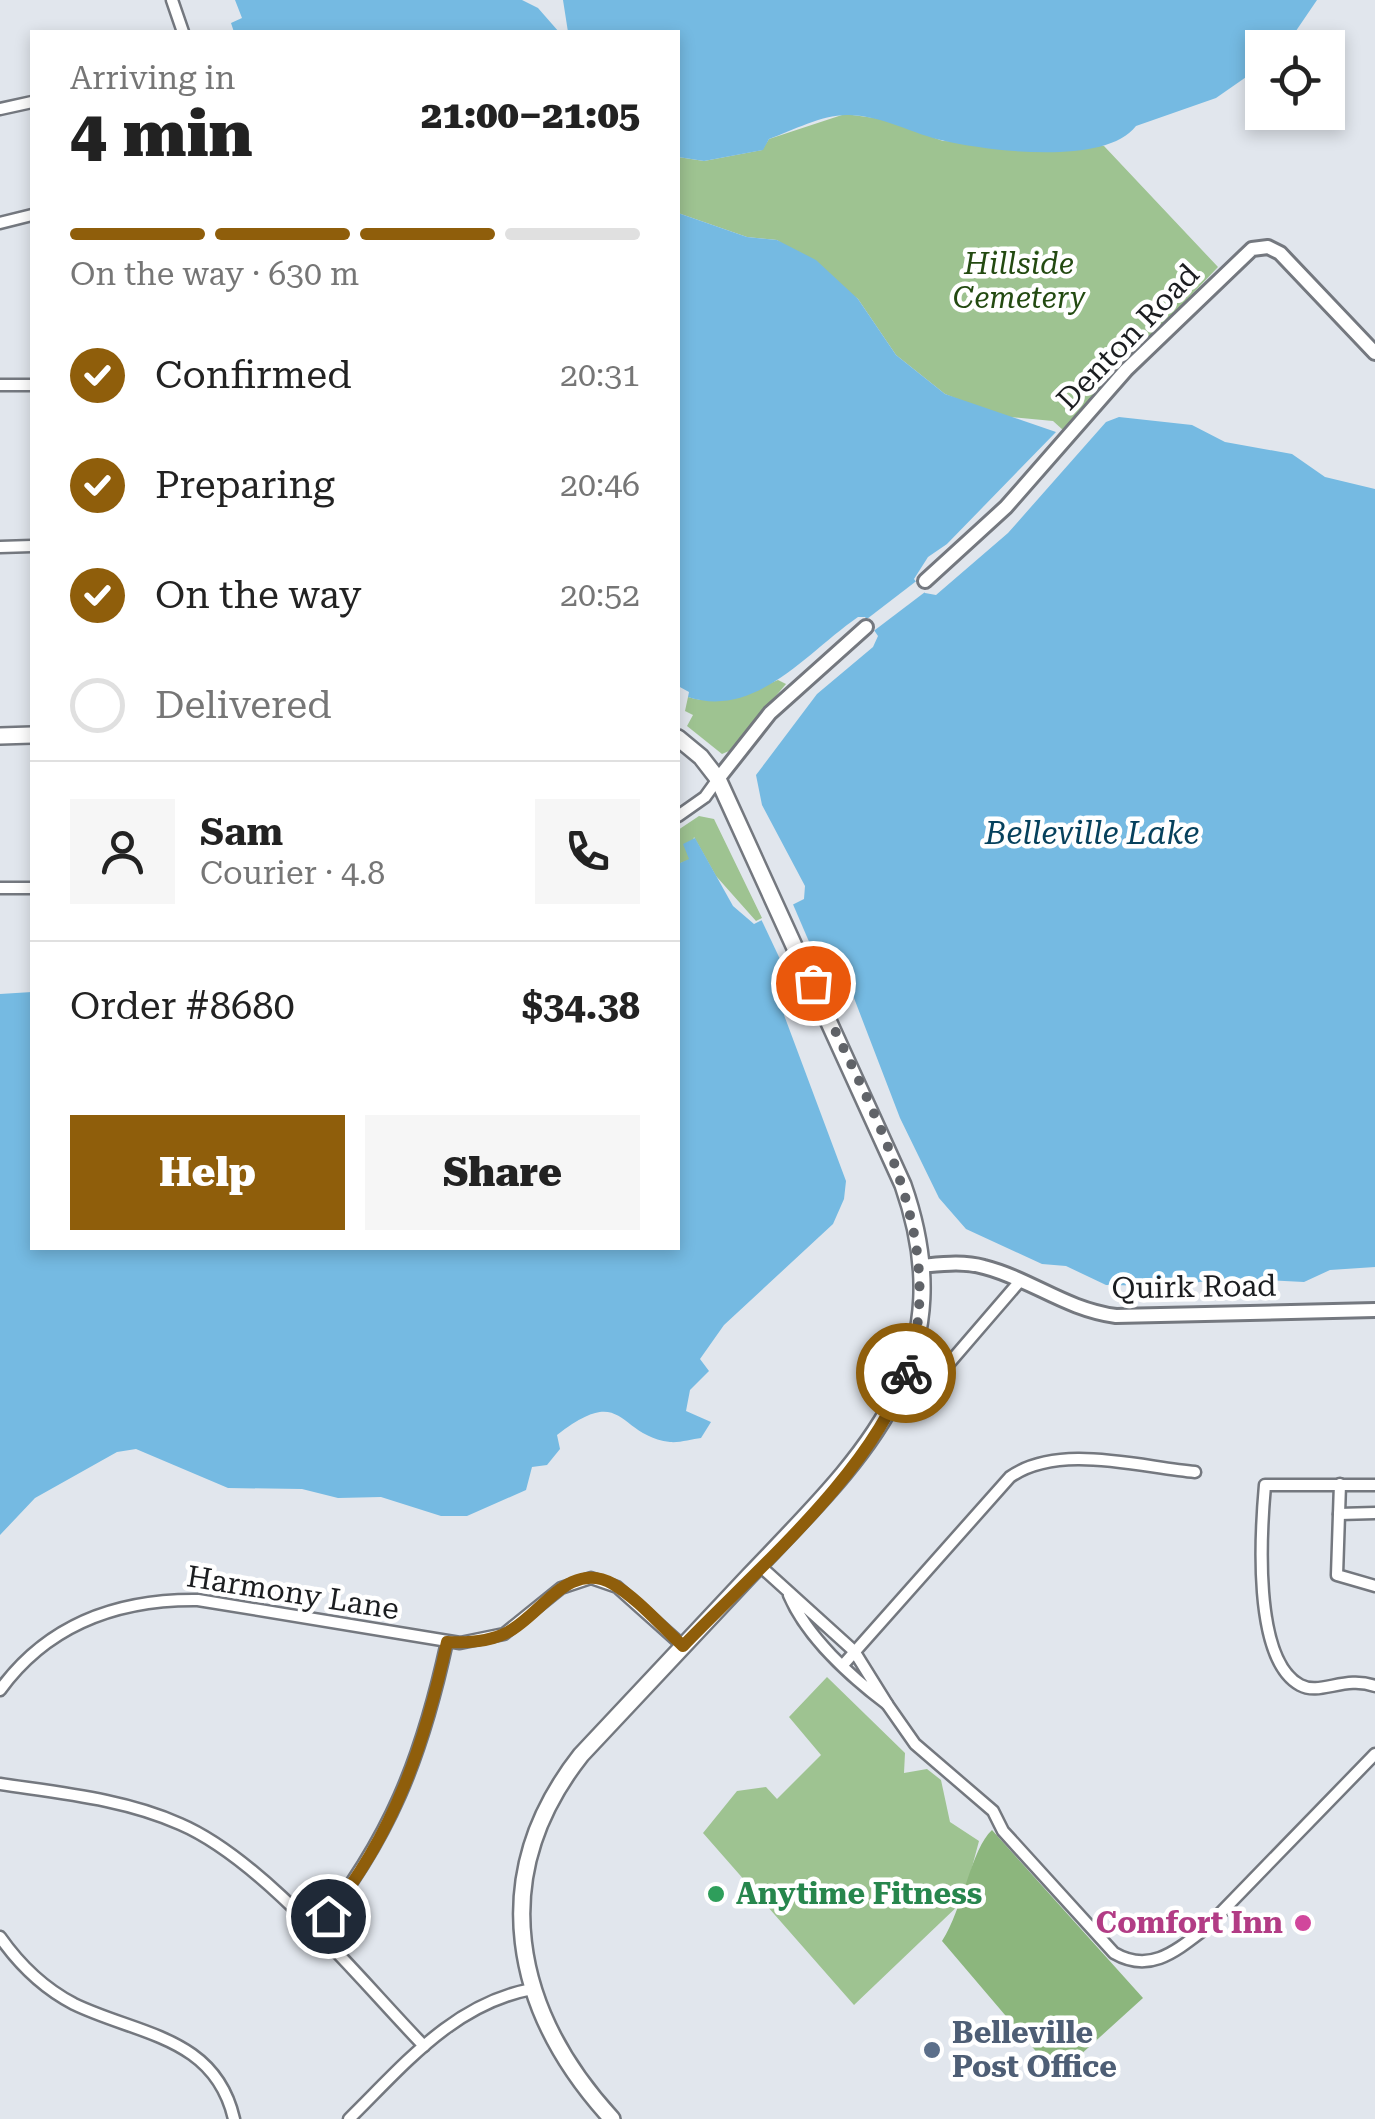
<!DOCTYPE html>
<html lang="en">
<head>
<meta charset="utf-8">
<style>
  body { margin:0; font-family:"Roboto Serif",serif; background:#f6f6f6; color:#222; height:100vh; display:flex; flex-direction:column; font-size:38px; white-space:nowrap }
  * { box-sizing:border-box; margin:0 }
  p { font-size:32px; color:#767676 }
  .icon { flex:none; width:55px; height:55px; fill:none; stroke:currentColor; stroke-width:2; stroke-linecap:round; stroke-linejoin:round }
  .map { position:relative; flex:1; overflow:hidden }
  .drawer { position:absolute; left:30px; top:30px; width:650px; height:1220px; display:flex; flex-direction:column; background:#fff; border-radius:0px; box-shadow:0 5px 15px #0003 }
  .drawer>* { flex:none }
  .controls { position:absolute; left:1245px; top:30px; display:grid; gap:20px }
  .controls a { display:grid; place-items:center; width:100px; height:100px; border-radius:0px; background:#fff; box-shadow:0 5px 15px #0003; font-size:50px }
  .pin { position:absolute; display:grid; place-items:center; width:85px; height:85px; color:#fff; margin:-42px; border:5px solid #fff; border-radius:50%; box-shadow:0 2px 10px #0007 }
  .courier { position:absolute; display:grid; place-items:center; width:100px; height:100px; margin:-50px; border:8px solid #8f5e0b; border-radius:50%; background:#fff; color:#222; box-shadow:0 2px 12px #0007 }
  .head em { font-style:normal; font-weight:800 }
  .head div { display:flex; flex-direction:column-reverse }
  .head { display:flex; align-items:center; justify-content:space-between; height:170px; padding:0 40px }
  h1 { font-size:65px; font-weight:800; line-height:75px }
  .bar { display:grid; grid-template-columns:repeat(4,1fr); gap:15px 10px; align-content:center; height:120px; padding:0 40px }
  .bar i { height:12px; border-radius:8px; background:#e0e0e0 }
  .bar .current { background:#8f5e0b }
  .bar p { grid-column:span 4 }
  .line { display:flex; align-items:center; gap:25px; padding:0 40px; border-top:2px solid #e0e0e0 }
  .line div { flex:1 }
  .round { display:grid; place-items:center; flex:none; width:105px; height:105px; border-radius:0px; background:#f6f6f6 }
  ol { padding:0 40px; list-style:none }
  li { display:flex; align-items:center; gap:30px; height:110px }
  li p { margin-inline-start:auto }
  li .icon { padding:10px; border-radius:50%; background:#8f5e0b; color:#fff; stroke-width:4 }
  li:last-child { color:#767676 }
  li i { width:55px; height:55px; border:5px solid #e0e0e0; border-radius:50% }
  .primary-button { display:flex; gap:20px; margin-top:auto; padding:20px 40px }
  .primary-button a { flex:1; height:115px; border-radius:0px; background:#8f5e0b; color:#fff; font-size:40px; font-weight:800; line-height:115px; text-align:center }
  .primary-button a+a { background:#f6f6f6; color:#222 }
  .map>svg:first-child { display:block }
  .green { fill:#9ec391 }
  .forest { fill:#8cb67d }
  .water { fill:#75bae2 }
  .pier { fill:#e1e6ed }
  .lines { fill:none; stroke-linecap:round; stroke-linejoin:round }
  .minor-casing { stroke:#74787f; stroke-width:15 }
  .tertiary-casing { stroke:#74787f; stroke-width:18 }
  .secondary-casing { stroke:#74787f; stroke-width:20 }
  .minor { stroke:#fff; stroke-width:10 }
  .tertiary { stroke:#fff; stroke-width:12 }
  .secondary { stroke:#fff; stroke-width:15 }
  .done { stroke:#606368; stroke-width:10; stroke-dasharray:0 18 }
  .route { stroke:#8f5e0b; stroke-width:12 }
  .leisure-dot { fill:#2e9e5b; stroke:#fff; stroke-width:4 }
  .hotel-dot { fill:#d1479c; stroke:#fff; stroke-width:4 }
  .service-dot { fill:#5c6f8a; stroke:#fff; stroke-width:4 }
  .labels { text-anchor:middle; stroke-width:9; stroke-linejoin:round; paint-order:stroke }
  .park-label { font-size:30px; font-style:italic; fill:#234a11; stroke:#fff }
  .street-label { font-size:30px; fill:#1b1d20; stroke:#fff }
  .leisure-label { font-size:30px; font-weight:bold; fill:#27864d; stroke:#fff; text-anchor:start }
  .hotel-label { font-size:30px; font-weight:bold; fill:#b23c85; stroke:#fff; text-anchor:end }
  .service-label { font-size:30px; font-weight:bold; fill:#4e5e75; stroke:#fff; text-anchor:start }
  .water-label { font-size:32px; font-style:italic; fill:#06415d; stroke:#fff }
</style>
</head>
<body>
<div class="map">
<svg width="1375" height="2119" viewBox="0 0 1375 2119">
  <rect width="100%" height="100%" fill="#e1e6ed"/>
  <g class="green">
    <polygon points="845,114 882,119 943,141 1104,146 1218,267 1063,430 1053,421 999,416 945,394 896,355 858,299 777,240 747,237 678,213 678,157 704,161 762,150 769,139"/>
    <path d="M778 680 786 684 729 751 722 754 687 726 693 715 685 711 688 697C720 707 748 692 778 680Z"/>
    <polygon points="699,816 714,819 762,918 756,921 716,876 694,837 689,860 678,864 678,830"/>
    <polygon points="827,1677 905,1753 904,1773 927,1769 941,1780 950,1822 979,1841 963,1901 854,2005 703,1833 737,1791 766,1787 777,1799 821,1755 789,1717"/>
  </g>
  <path class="forest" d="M992 1830 1143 1998 1057 2076 942 1941C963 1909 971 1849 992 1830Z"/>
  <g class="water">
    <polygon points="235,0 522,0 538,8 559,32 234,32 231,23 242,18"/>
    <path d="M563 0H1317L1285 47 1262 48V66L1216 98 1136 126C1106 166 989 151 945 141 912 134 884 116 849 115 823 114 794 130 769 139L763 150 704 161 678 157V32H568Z"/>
    <path d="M678 213 747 237 777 240 816 260 858 299 896 355 945 394 1056 432 947 544 928 557 914 579 925 593 936 595 1008 533 1106 422 1119 417 1192 425 1225 442 1292 454 1325 477 1375 489V1267L1330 1270 1304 1282 1231 1278 1168 1286 1106 1285 1066 1266 1042 1264 966 1229 939 1198 900 1118 844 972H830L785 995 784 1015 846 1181 844 1199 833 1224 724 1325 700 1359 709 1371 690 1390 686 1411 711 1422 701 1438C692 1439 679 1443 670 1442 616 1435 625 1382 557 1435L560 1449 547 1465 532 1467 526 1490 467 1516H441L381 1497 338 1498 302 1489 228 1488 136 1449 117 1452 35 1498 0 1535V994L32 992V1248H678V864L689 859 683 844 695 838 733 906 754 924 804 899 805 886 762 805 756 775 817 694 873 647 878 636 865 617H858C806 653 756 719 688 697L689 692 678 686Z"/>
  </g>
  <g class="pier">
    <polygon points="919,579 929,589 871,633 863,622"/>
    <polygon points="792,902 825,979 796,993 761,919"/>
  </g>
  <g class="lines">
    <g class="minor-casing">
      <g id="minor">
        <polyline points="172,0 183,32"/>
        <polyline points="0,109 32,102"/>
        <polyline points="0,223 32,215"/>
        <polyline points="0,385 32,385"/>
        <polyline points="0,547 32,546"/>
        <polyline points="678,816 705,797 718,779"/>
        <polyline points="0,888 32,888"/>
        <polyline points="933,1382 1020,1281"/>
        <polyline points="1340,1484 1337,1575 1375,1586"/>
        <path d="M1375 1485H1265C1261 1530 1252 1659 1300 1685 1320 1696 1345 1675 1375 1686"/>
        <polyline points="1339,1514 1375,1513"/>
        <path d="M759 1565 854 1651 887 1704C851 1677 807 1637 789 1595"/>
        <path d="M843 1665 1010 1477C1059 1443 1139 1467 1195 1472"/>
        <path d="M0 1690C48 1624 118 1599 198 1600L460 1643 504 1634 561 1588 591 1578 617 1587 683 1646"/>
        <path d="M887 1704 915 1744 993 1811 1003 1831 1114 1953C1150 1974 1176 1951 1206 1928L1375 1754"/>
        <path d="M0 1784C60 1793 125 1799 180 1824 264 1860 359 1979 424 2046"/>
        <path d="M314 1933C390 1840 422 1757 447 1642"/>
        <path d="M0 1937C19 1964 45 1989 74 2004 138 2035 215 2036 234 2119"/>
        <path d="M349 2119C404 2065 453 2004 532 1989"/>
      </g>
    </g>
    <g class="tertiary-casing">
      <g id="tertiary">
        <polyline points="925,581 1006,507 1126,370 1252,249 1268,247 1280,253 1375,353"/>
        <polyline points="718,779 770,713 866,627"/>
        <path d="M921 1266C942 1264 963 1261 984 1267 1031 1279 1065 1309 1116 1316L1375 1310"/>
      </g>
    </g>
    <g class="secondary-casing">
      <g id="secondary">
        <polyline points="0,736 32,735"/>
        <path d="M612 2119C513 2011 485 1877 581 1755 637 1695 693 1636 749 1576 862 1457 966 1365 903 1185L718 779 701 757 678 738"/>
      </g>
    </g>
    <use href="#minor" class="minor"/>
    <use href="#tertiary" class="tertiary"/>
    <use href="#secondary" class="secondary"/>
  </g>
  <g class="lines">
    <path class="done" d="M813 983C867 1105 953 1236 906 1373"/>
    <path class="route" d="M328 1916C394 1834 425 1744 447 1642 468 1643 489 1642 508 1632 541 1615 569 1559 613 1584 638 1599 661 1626 683 1646 756 1570 873 1471 906 1373"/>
  </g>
  <circle class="leisure-dot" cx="716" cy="1894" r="10"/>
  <circle class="hotel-dot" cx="1303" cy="1923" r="10"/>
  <circle class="service-dot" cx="932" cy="2050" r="10"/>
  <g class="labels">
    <g class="park-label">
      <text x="1019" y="274">Hillside<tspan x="1019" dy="34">Cemetery</tspan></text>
    </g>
    <g class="street-label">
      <text transform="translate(1128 337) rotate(-46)" y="10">Denton Road</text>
      <text transform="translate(1194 1287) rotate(-1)" y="10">Quirk Road</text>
      <text transform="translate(293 1593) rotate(9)" y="10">Harmony Lane</text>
    </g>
    <g class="leisure-label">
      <text x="736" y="1904">Anytime Fitness</text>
    </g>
    <g class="hotel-label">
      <text x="1283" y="1933">Comfort Inn</text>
    </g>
    <g class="service-label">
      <text x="952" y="2043">Belleville<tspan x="952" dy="34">Post Office</tspan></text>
    </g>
    <g class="water-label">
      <text x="1092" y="844">Belleville Lake</text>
    </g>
  </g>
</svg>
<div class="controls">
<a><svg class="icon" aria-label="locate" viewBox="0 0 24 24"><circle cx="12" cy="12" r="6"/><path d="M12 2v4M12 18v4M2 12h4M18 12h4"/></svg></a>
</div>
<div class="pin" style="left:813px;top:983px;background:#ea580c"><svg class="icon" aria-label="bag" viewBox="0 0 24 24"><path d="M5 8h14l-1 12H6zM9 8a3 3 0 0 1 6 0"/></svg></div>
<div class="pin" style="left:328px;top:1916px;background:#1f2937"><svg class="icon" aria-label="home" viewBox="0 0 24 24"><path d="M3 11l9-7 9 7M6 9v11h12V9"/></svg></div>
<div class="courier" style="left:906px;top:1373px"><svg class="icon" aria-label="bike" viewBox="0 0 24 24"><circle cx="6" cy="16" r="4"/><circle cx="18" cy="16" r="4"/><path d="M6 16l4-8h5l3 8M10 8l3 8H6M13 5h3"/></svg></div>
<section class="drawer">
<div class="head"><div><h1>4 min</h1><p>Arriving in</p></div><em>21:00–21:05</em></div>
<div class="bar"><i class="current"></i><i class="current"></i><i class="current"></i><i></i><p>On the way · 630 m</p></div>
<ol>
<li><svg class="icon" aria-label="check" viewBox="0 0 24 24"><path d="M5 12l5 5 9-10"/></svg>Confirmed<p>20:31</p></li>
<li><svg class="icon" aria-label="check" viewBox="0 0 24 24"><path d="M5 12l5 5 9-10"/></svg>Preparing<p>20:46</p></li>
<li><svg class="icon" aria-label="check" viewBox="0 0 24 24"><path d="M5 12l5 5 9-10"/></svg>On the way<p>20:52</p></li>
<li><i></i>Delivered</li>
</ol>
<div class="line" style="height:180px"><a class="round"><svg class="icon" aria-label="person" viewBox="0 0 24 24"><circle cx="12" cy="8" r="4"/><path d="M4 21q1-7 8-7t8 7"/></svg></a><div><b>Sam</b><p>Courier · 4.8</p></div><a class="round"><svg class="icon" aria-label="phone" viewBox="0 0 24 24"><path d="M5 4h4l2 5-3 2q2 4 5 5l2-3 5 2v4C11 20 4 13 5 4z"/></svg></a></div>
<div class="line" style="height:130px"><div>Order #8680</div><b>$34.38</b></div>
<div class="primary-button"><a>Help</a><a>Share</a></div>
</section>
</div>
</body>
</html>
